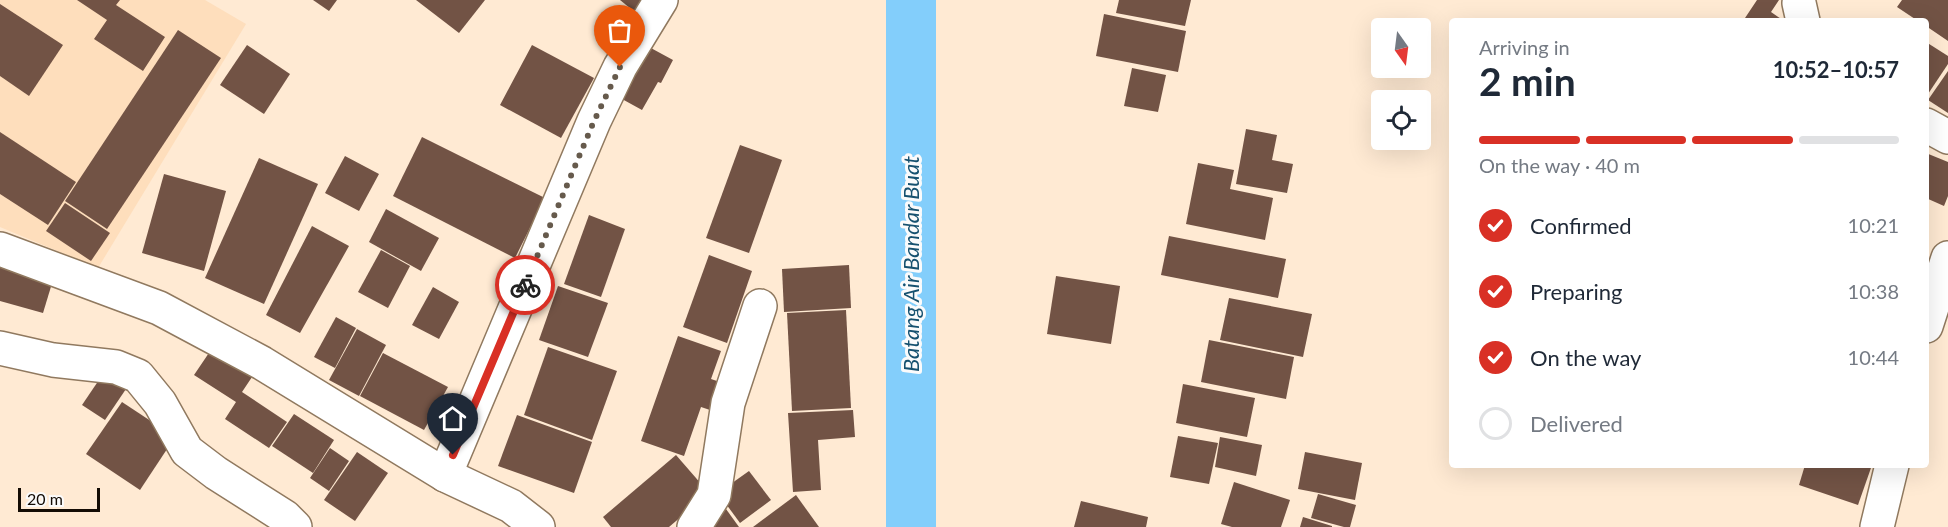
<!DOCTYPE html>
<html lang="en">
<head>
<meta charset="utf-8">
<style>
  body { margin:0; font-family:Lato,sans-serif; background:#f2f2f3; color:#1f2937; height:100vh; display:flex; flex-direction:column; font-size:22px; white-space:nowrap }
  * { box-sizing:border-box; margin:0 }
  p { font-size:20px; color:#747a83 }
  .icon { flex:none; width:33px; height:33px; fill:none; stroke:currentColor; stroke-width:2; stroke-linecap:round; stroke-linejoin:round }
  .map { position:relative; flex:1; overflow:hidden }
  .panel { position:absolute; left:1449px; top:18px; width:480px; height:450px; display:flex; flex-direction:column; background:#fff; border-radius:6px; box-shadow:0 6px 24px #0002 }
  .panel>* { flex:none }
  .needle { width:39px; rotate:166deg }
  .buttons { position:absolute; left:1371px; top:18px; display:grid; gap:12px }
  .buttons a { display:grid; place-items:center; width:60px; height:60px; border-radius:6px; background:#fff; box-shadow:0 6px 24px #0002; font-size:30px }
  .scale { position:absolute; left:18px; bottom:15px; width:82px; box-sizing:border-box; padding-left:6px; border:3px solid #140c04; border-top:0; font-size:16px; line-height:21px; white-space:nowrap; color:#140c04; -webkit-text-stroke:4px #fbfbfb; paint-order:stroke }
  .pin { position:absolute; display:grid; place-items:center; width:51px; height:51px; color:#fff; margin:-62px -26px; border-radius:50% 50% 50% 0; rotate:-45deg; box-shadow:0 0 6px #0007 }
  .pin .icon { rotate:45deg }
  .courier { position:absolute; display:grid; place-items:center; width:60px; height:60px; margin:-30px; border:4px solid #d93025; border-radius:50%; background:#fff; color:#222; box-shadow:0 2px 8px #0007 }
  .summary em { font-style:normal; font-weight:700 }
  .summary div { display:flex; flex-direction:column-reverse }
  .summary { display:flex; align-items:center; justify-content:space-between; height:102px; padding:0 30px }
  h1 { font-size:39px; font-weight:700; line-height:45px }
  .bar { display:grid; grid-template-columns:repeat(4,1fr); gap:9px 6px; align-content:center; height:72px; padding:0 30px }
  .bar i { height:8px; border-radius:4px; background:#e0e1e3 }
  .bar .selected { background:#d93025 }
  .bar p { grid-column:span 4 }
  ol { padding:0 30px; list-style:none }
  li { display:flex; align-items:center; gap:18px; height:66px }
  li p { margin-inline-start:auto }
  li .icon { padding:6px; border-radius:50%; background:#d93025; color:#fff; stroke-width:4 }
  li:last-child { color:#747a83 }
  li i { width:33px; height:33px; border:3px solid #e0e1e3; border-radius:50% }
  .map>svg:first-child { display:block }
  .built { fill:#fedebc }
  .lines { fill:none; stroke-linecap:round; stroke-linejoin:round }
  .river { stroke:#83cefb; stroke-width:50 }
  .building { fill:#725345 }
  .minor-casing { stroke:#90795f; stroke-width:36 }
  .minor { stroke:#fff; stroke-width:33 }
  .done { stroke:#665a4c; stroke-width:6; stroke-dasharray:0 10.8 }
  .route { stroke:#d93025; stroke-width:8 }
  .labels { text-anchor:middle; stroke-width:6; stroke-linejoin:round; paint-order:stroke }
  .water-label { font-size:22px; font-style:italic; fill:#16516f; stroke:#fbfbfb }
</style>
</head>
<body>
<div class="map">
<svg width="1948" height="527" viewBox="0 0 1948 527">
  <rect width="100%" height="100%" fill="#ffead3"/>
  <polygon class="built" points="0,0 205,0 246,24 98,268 0,227"/>
  <g class="lines">
    <polyline class="river" points="911,527 911,0"/>
  </g>
  <g class="building">
    <polygon points="77,0 120,0 116,5 165,37 143,71 94,39 107,20"/>
    <polygon points="313,0 337,0 329,11"/>
    <polygon points="416,0 485,0 459,33"/>
    <polygon points="620,0 647,0 636,13"/>
    <polygon points="1119,0 1191,0 1185,26 1116,13"/>
    <polygon points="1757,0 1779,0 1771,12 1784,21 1743,21"/>
    <polygon points="1902,0 1948,0 1948,41 1926,26 1926,21 1918,21 1897,7"/>
    <polygon points="0,4 63,45 29,96 0,76"/>
    <polygon points="1104,14 1186,31 1178,72 1096,56"/>
    <polygon points="178,30 221,58 107,229 65,201"/>
    <polygon points="1926,42 1948,56 1948,64 1926,97"/>
    <polygon points="247,45 290,74 264,114 220,85"/>
    <polygon points="532,45 594,78 561,138 500,105"/>
    <polygon points="649,47 673,60 661,83 658,82 642,110 622,99"/>
    <polygon points="1132,68 1166,75 1158,112 1124,106"/>
    <polygon points="1948,71 1948,113 1928,100"/>
    <polygon points="1246,129 1277,135 1272,160 1293,164 1287,193 1236,184"/>
    <polygon points="0,132 76,182 48,225 0,194"/>
    <polygon points="422,137 545,198 515,258 393,196"/>
    <polygon points="740,145 782,160 749,253 706,238"/>
    <polygon points="1926,153 1948,162 1948,196 1944,206 1926,198"/>
    <polygon points="345,156 379,174 359,211 325,193"/>
    <polygon points="259,158 318,184 264,304 205,278"/>
    <polygon points="1198,163 1234,170 1230,189 1273,198 1265,240 1186,224"/>
    <polygon points="164,174 226,191 204,271 142,253"/>
    <polygon points="65,203 110,233 91,261 46,231"/>
    <polygon points="386,209 439,238 421,271 369,242"/>
    <polygon points="589,215 625,229 601,297 564,284"/>
    <polygon points="312,226 349,246 300,333 266,315"/>
    <polygon points="1169,236 1286,259 1278,298 1161,275"/>
    <polygon points="381,250 410,266 388,308 358,292"/>
    <polygon points="709,255 752,271 727,343 683,327"/>
    <polygon points="0,264 53,280 43,313 0,301"/>
    <polygon points="849,265 851,308 784,312 782,269"/>
    <polygon points="1056,276 1120,286 1111,344 1047,334"/>
    <polygon points="558,286 608,303 588,357 539,340"/>
    <polygon points="433,287 459,302 439,339 412,325"/>
    <polygon points="1229,298 1312,314 1303,357 1220,340"/>
    <polygon points="846,310 851,408 792,411 787,313"/>
    <polygon points="336,317 356,328 335,368 314,357"/>
    <polygon points="357,329 386,345 359,396 329,380"/>
    <polygon points="678,336 721,351 711,379 729,385 719,413 701,407 684,456 641,441"/>
    <polygon points="1209,340 1294,357 1286,399 1201,382"/>
    <polygon points="217,341 258,368 242,392 287,422 269,448 225,419 236,402 194,375"/>
    <polygon points="548,347 617,371 592,440 524,415"/>
    <polygon points="383,353 448,387 424,430 360,396"/>
    <polygon points="103,374 126,389 105,420 82,405"/>
    <polygon points="1183,384 1255,398 1247,437 1176,423"/>
    <polygon points="122,402 175,437 140,490 86,454"/>
    <polygon points="853,410 855,437 818,440 821,490 793,492 788,413"/>
    <polygon points="294,414 334,440 313,473 272,446"/>
    <polygon points="517,415 592,442 574,493 498,466"/>
    <polygon points="1178,436 1218,443 1209,484 1170,477"/>
    <polygon points="1220,437 1262,445 1256,476 1215,467"/>
    <polygon points="330,448 349,461 329,491 310,478"/>
    <polygon points="357,452 388,473 355,521 324,500"/>
    <polygon points="1305,452 1362,463 1355,500 1298,489"/>
    <polygon points="676,455 709,493 669,527 611,527 603,517"/>
    <polygon points="1805,465 1872,465 1858,505 1799,485"/>
    <polygon points="749,471 771,500 740,523 718,493"/>
    <polygon points="1234,482 1290,500 1281,527 1232,527 1221,524"/>
    <polygon points="1318,494 1356,505 1350,527 1344,527 1311,518"/>
    <polygon points="796,495 819,527 753,527"/>
    <polygon points="1081,501 1148,517 1146,527 1074,527"/>
    <polygon points="726,509 739,527 709,527 707,524"/>
    <polygon points="1303,517 1332,526 1332,527 1300,527"/>
  </g>
  <g class="lines">
    <g class="minor-casing">
      <g id="minor">
        <polyline points="1799,3 1803,21"/>
        <polyline points="1926,125 1948,137"/>
        <polyline points="0,249 159,308 262,363 445,475 511,506 538,527"/>
        <polyline points="1926,326 1948,258"/>
        <polyline points="0,348 53,360 116,367 138,376 160,403 187,451 216,473 285,517 295,527"/>
        <polyline points="445,475 594,121 620,67 661,0"/>
        <polyline points="694,527 714,495 728,403 760,306"/>
        <polyline points="1877,527 1892,465"/>
      </g>
    </g>
    <use href="#minor" class="minor"/>
  </g>
  <g class="lines">
    <polyline class="done" points="525,285 594,121 620,67"/>
    <polyline class="route" points="453,455 525,285"/>
  </g>
  <g class="labels">
    <g class="water-label">
      <text transform="translate(911 264) rotate(-90)" y="8">Batang Air Bandar Buat</text>
    </g>
  </g>
</svg>
<div class="buttons">
<a><svg class="needle" viewBox="-14 -14 28 28"><path d="M0-13l5 13h-10z" fill="#e53935"/><path d="M0 13l5-13h-10z" fill="#747a83"/></svg></a>
<a><svg class="icon" aria-label="locate" viewBox="0 0 24 24"><circle cx="12" cy="12" r="6"/><path d="M12 2v4M12 18v4M2 12h4M18 12h4"/></svg></a>
</div>
<div class="scale">20 m</div>
<div class="pin" style="left:620px;top:67px;background:#ea580c"><svg class="icon" aria-label="bag" viewBox="0 0 24 24"><path d="M5 8h14l-1 12H6zM9 8a3 3 0 0 1 6 0"/></svg></div>
<div class="pin" style="left:453px;top:455px;background:#1f2937"><svg class="icon" aria-label="home" viewBox="0 0 24 24"><path d="M3 11l9-7 9 7M6 9v11h12V9"/></svg></div>
<div class="courier" style="left:525px;top:285px"><svg class="icon" aria-label="bike" viewBox="0 0 24 24"><circle cx="6" cy="16" r="4"/><circle cx="18" cy="16" r="4"/><path d="M6 16l4-8h5l3 8M10 8l3 8H6M13 5h3"/></svg></div>
<section class="panel">
<div class="summary"><div><h1>2 min</h1><p>Arriving in</p></div><em>10:52–10:57</em></div>
<div class="bar"><i class="selected"></i><i class="selected"></i><i class="selected"></i><i></i><p>On the way · 40 m</p></div>
<ol>
<li><svg class="icon" aria-label="check" viewBox="0 0 24 24"><path d="M5 12l5 5 9-10"/></svg>Confirmed<p>10:21</p></li>
<li><svg class="icon" aria-label="check" viewBox="0 0 24 24"><path d="M5 12l5 5 9-10"/></svg>Preparing<p>10:38</p></li>
<li><svg class="icon" aria-label="check" viewBox="0 0 24 24"><path d="M5 12l5 5 9-10"/></svg>On the way<p>10:44</p></li>
<li><i></i>Delivered</li>
</ol>
</section>
</div>
</body>
</html>
